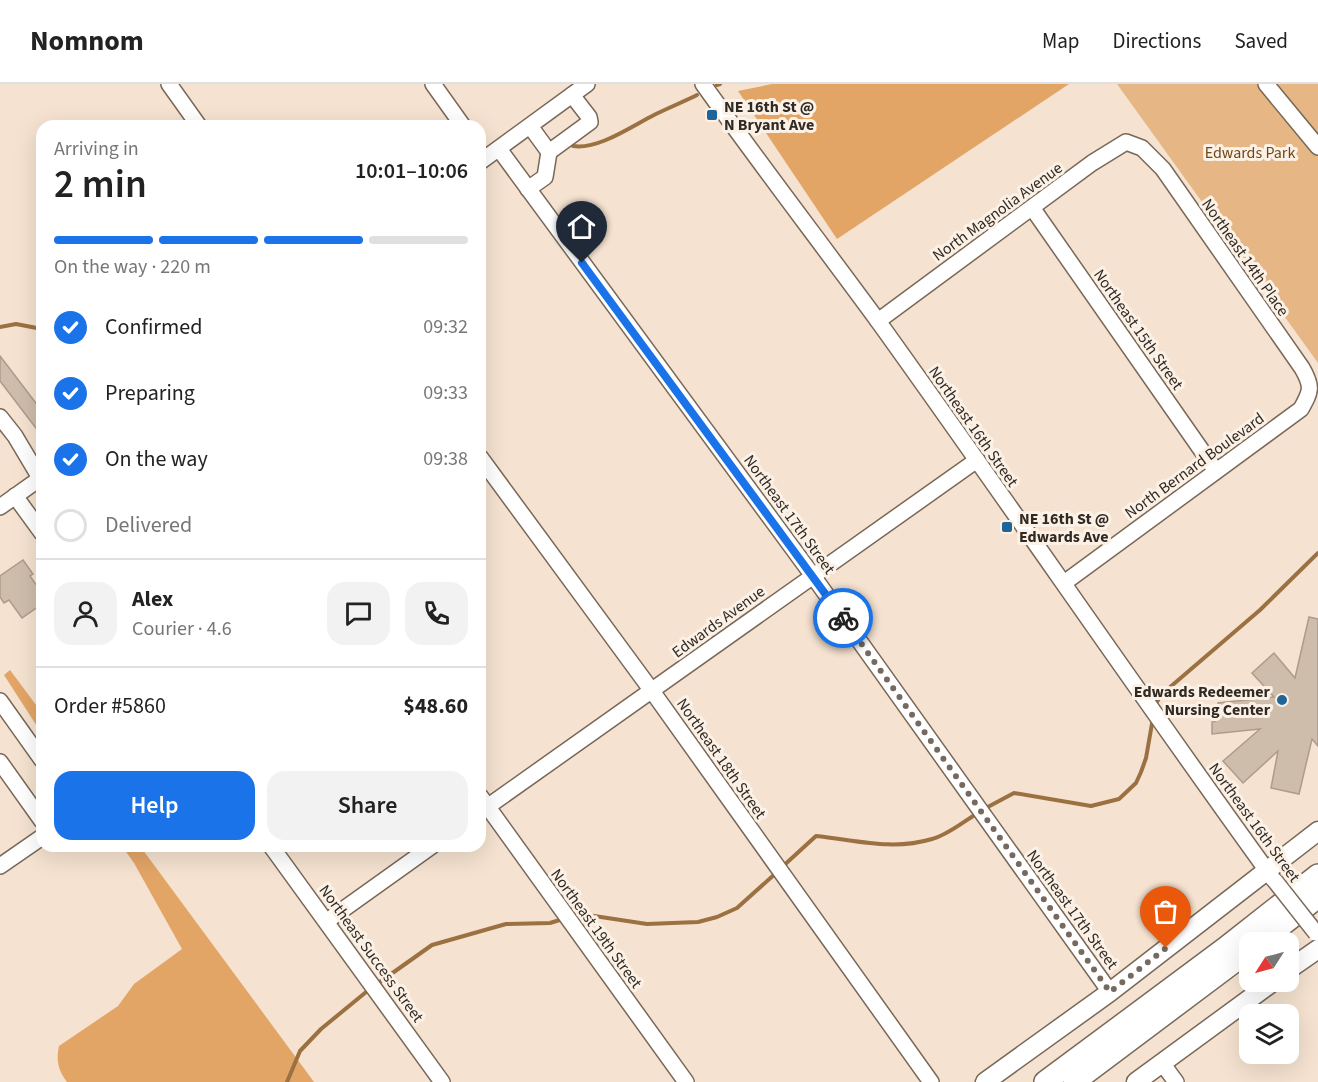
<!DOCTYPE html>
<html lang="en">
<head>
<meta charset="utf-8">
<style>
  body { margin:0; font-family:"Source Sans 3",sans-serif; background:#f2f2f2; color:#222; height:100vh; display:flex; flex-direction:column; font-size:22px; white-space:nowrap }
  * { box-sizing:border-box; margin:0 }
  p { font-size:20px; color:#767676 }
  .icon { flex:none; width:33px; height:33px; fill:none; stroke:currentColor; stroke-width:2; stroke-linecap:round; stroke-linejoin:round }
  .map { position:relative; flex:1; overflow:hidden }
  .panel { position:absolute; left:36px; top:36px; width:450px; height:732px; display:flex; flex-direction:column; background:#fff; border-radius:18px; box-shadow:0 6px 24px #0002 }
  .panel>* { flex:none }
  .needle { width:39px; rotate:234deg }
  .fabs { position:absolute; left:1239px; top:848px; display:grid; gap:12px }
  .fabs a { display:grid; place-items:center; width:60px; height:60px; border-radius:12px; background:#fff; box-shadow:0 6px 24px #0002; font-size:30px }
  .pin { position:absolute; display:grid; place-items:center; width:51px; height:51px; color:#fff; margin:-62px -26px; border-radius:50% 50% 50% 0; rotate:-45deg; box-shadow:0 0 6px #0007 }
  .pin .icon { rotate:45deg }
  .courier { position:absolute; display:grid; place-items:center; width:60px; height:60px; margin:-30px; border:4px solid #1a73e8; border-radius:50%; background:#fff; color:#222; box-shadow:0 2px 8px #0007 }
  .summary em { font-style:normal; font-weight:600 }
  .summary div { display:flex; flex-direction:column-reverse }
  .summary { display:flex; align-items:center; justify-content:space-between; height:102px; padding:0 18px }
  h1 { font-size:39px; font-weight:600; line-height:45px }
  .bar { display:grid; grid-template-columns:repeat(4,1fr); gap:9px 6px; align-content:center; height:72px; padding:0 18px }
  .bar i { height:8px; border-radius:4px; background:#e0e0e0 }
  .bar .selected { background:#1a73e8 }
  .bar p { grid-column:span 4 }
  .line { display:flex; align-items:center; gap:15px; padding:0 18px; border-top:2px solid #e0e0e0 }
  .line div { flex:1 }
  .round { display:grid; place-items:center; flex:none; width:63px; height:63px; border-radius:18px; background:#f2f2f2 }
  ol { padding:0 18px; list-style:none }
  li { display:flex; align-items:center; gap:18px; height:66px }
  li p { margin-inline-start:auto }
  li .icon { padding:6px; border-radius:50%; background:#1a73e8; color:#fff; stroke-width:4 }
  li:last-child { color:#767676 }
  li i { width:33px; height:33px; border:3px solid #e0e0e0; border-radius:50% }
  .action { display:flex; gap:12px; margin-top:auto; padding:12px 18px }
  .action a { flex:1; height:69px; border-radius:18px; background:#1a73e8; color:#fff; font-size:24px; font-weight:600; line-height:69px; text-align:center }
  .action a+a { background:#f2f2f2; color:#222 }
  header { display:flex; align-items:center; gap:36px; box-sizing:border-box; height:84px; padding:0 30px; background:#fff; border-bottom:2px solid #e0e0e0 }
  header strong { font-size:28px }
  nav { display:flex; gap:33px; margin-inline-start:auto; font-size:21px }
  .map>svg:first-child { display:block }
  .green { fill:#e6b685 }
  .forest { fill:#e2a566 }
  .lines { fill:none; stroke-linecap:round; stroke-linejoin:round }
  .stream { stroke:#9c7142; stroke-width:4 }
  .building { fill:#cfbdac; stroke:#ad9b8b; stroke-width:1.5 }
  .minor-casing { stroke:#786858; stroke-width:18 }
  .major-casing { stroke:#786858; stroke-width:21 }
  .highway-casing { stroke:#786858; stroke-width:24 }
  .minor { stroke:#fff; stroke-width:15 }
  .major { stroke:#fff; stroke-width:18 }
  .highway { stroke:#fff; stroke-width:21 }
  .minor-bridge-casing { stroke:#786858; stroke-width:18; stroke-linecap:butt }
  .minor-bridge { stroke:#fff; stroke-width:15 }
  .done { stroke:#766a60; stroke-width:6; stroke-dasharray:0 10.8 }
  .route { stroke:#1a73e8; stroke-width:8 }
  .poi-dot { fill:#20659a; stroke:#fcf1e6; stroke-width:2 }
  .labels { text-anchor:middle; stroke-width:6; stroke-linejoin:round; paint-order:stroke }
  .poi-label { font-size:16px; font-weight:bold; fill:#312a23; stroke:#fcf1e6; text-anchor:start }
  .park-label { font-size:16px; fill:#704718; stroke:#fcf1e6 }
  .street-label { font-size:16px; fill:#312a23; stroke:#fcf1e6 }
</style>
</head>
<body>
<header>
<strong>Nomnom</strong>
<nav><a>Map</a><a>Directions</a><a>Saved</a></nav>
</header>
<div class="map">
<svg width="1318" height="998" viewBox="0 0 1318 998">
  <rect width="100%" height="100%" fill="#f5e2d0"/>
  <polygon class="green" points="1117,0 1318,0 1318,279"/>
  <g class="forest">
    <polygon points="772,0 1069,0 837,155 738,7"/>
    <polygon points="10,586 42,629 42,650 4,591"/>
    <path d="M122 762H140L314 998H67C58 986 56 977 59 962L118 922 134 900 182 865 134 779Z"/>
  </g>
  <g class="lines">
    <g class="stream">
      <polyline points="717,1 720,0"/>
      <path d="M573 62C598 66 632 42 654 31 668 24 683 18 697 11"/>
      <polyline points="0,243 16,240 42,245"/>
      <polyline points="1155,621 1162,610 1260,526 1318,469"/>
      <polyline points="984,725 1014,709 1091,722 1119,715 1136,699 1141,688 1146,674 1153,634"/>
      <path d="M781 784 816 752C856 756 892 767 932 755 948 751 964 737 978 729"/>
      <polyline points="573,834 581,830 647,840 698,838 717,833 737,824 776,789"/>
      <polyline points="377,900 432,861 506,840 550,839 563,835"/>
      <polyline points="287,998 300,967 321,945 371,904"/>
    </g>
  </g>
  <g class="building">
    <polygon points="0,272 42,327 42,352 0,297"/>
    <polygon points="23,476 33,490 30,492 42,509 42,520 22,534 9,516 4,519 0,513 0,492"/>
    <polygon points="1309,533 1318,535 1318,662 1312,655 1299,710 1271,704 1278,667 1243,699 1223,677 1260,645 1212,650 1212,638 1216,637 1215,632 1220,631 1218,619 1274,613 1252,589 1274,569 1295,594"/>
  </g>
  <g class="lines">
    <g class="minor-casing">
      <g id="minor">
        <polyline points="169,0 199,42"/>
        <polyline points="433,0 463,42"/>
        <path d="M703 0C760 80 820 158 878 237 1011 422 1139 610 1273 795"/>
        <polyline points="1266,0 1318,63"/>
        <polyline points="530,42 549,68"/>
        <polyline points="499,65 813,492 1110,908"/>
        <polyline points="480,78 587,0"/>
        <polyline points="528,105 545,93 549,68 590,38 589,33 572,11"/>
        <polyline points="1033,125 1216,387"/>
        <path d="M878 237 1092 79 1126 58 1142 64 1163 85 1302 284C1313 303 1311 307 1301 325L1064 499"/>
        <polyline points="0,333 15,352 40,394"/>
        <polyline points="480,373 652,607 931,998"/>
        <polyline points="15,412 42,449"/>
        <polyline points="0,423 42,393"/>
        <polyline points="0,617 42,676"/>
        <polyline points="0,678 42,737"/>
        <polyline points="480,712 686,998"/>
        <polyline points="480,728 977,376"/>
        <polyline points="271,762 442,998"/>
        <polyline points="0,782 42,753"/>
        <polyline points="327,837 432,762"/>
        <polyline points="1162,979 1176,998"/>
      </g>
    </g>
    <g class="major-casing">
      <g id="major">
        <polyline points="1288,886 1318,865"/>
        <polyline points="985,998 1110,908 1318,747"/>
        <polyline points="1136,998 1274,897"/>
      </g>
    </g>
    <g class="highway-casing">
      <g id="highway">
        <polyline points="1260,858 1318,813"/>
        <polyline points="1045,998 1224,865 1318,791"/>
        <polyline points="1074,998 1250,866"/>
      </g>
    </g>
    <use href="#minor" class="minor"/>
    <use href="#major" class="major"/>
    <use href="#highway" class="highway"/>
    <g class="minor-bridge-casing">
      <polyline id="minor-bridge" points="1275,797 1316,849"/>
    </g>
    <use href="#minor-bridge" class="minor-bridge"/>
  </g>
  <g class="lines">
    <polyline class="done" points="843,534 1110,908 1166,864"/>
    <polyline class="route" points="582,179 843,534"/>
  </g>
  <g class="poi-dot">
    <rect x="706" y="25" width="12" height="12" rx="3"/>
    <rect x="1001" y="437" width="12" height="12" rx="3"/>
    <circle cx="1282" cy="616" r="6"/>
  </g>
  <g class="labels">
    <g class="poi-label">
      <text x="724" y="28">NE 16th St @<tspan x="724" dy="18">N Bryant Ave</tspan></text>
      <text x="1019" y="440">NE 16th St @<tspan x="1019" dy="18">Edwards Ave</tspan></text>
      <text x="1270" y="613" text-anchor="end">Edwards Redeemer<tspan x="1270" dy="18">Nursing Center</tspan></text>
    </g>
    <g class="park-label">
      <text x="1250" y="74">Edwards Park</text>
    </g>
    <g class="street-label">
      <text transform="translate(997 127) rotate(-36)" y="6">North Magnolia Avenue</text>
      <text transform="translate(1246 173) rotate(55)" y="6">Northeast 14th Place</text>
      <text transform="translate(1139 245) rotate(55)" y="6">Northeast 15th Street</text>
      <text transform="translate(974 342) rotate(55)" y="6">Northeast 16th Street</text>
      <text transform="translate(1194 381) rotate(-36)" y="6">North Bernard Boulevard</text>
      <text transform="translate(790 430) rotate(54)" y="6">Northeast 17th Street</text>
      <text transform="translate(718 537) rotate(-36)" y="6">Edwards Avenue</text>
      <text transform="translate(722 674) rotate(55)" y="6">Northeast 18th Street</text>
      <text transform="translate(1255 738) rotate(54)" y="6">Northeast 16th Street</text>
      <text transform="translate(1073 825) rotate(54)" y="6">Northeast 17th Street</text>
      <text transform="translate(597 844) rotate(54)" y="6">Northeast 19th Street</text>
      <text transform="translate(372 869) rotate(54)" y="6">Northeast Success Street</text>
    </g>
  </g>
</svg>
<div class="fabs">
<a><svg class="needle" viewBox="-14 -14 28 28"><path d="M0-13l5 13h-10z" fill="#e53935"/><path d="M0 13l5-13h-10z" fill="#767676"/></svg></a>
<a><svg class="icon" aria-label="layers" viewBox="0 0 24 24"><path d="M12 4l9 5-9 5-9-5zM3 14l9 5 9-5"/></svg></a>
</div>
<div class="pin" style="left:1166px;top:864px;background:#ea580c"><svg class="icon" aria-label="bag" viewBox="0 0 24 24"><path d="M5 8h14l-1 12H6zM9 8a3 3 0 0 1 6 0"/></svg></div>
<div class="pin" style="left:582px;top:179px;background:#1f2937"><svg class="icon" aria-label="home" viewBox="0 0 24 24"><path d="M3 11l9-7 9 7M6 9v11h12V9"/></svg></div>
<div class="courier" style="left:843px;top:534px"><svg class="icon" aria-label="bike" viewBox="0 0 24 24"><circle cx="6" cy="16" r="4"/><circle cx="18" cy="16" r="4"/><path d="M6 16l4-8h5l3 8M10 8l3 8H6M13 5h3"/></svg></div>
<section class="panel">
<div class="summary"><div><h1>2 min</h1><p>Arriving in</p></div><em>10:01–10:06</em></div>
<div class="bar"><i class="selected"></i><i class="selected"></i><i class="selected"></i><i></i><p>On the way · 220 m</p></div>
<ol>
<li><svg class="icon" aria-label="check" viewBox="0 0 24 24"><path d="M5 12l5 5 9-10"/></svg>Confirmed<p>09:32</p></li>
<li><svg class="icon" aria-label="check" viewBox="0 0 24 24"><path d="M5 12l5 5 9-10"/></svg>Preparing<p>09:33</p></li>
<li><svg class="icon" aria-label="check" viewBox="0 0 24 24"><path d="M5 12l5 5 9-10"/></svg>On the way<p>09:38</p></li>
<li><i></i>Delivered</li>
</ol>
<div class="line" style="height:108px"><a class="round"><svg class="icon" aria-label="person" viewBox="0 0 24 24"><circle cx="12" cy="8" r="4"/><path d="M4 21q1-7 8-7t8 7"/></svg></a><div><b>Alex</b><p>Courier · 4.6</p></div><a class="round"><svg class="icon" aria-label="chat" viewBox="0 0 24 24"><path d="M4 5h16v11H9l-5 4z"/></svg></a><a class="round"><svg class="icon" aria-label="phone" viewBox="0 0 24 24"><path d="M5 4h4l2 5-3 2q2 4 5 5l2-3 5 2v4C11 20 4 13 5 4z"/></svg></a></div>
<div class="line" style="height:78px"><div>Order #5860</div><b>$48.60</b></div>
<div class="action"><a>Help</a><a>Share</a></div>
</section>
</div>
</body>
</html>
